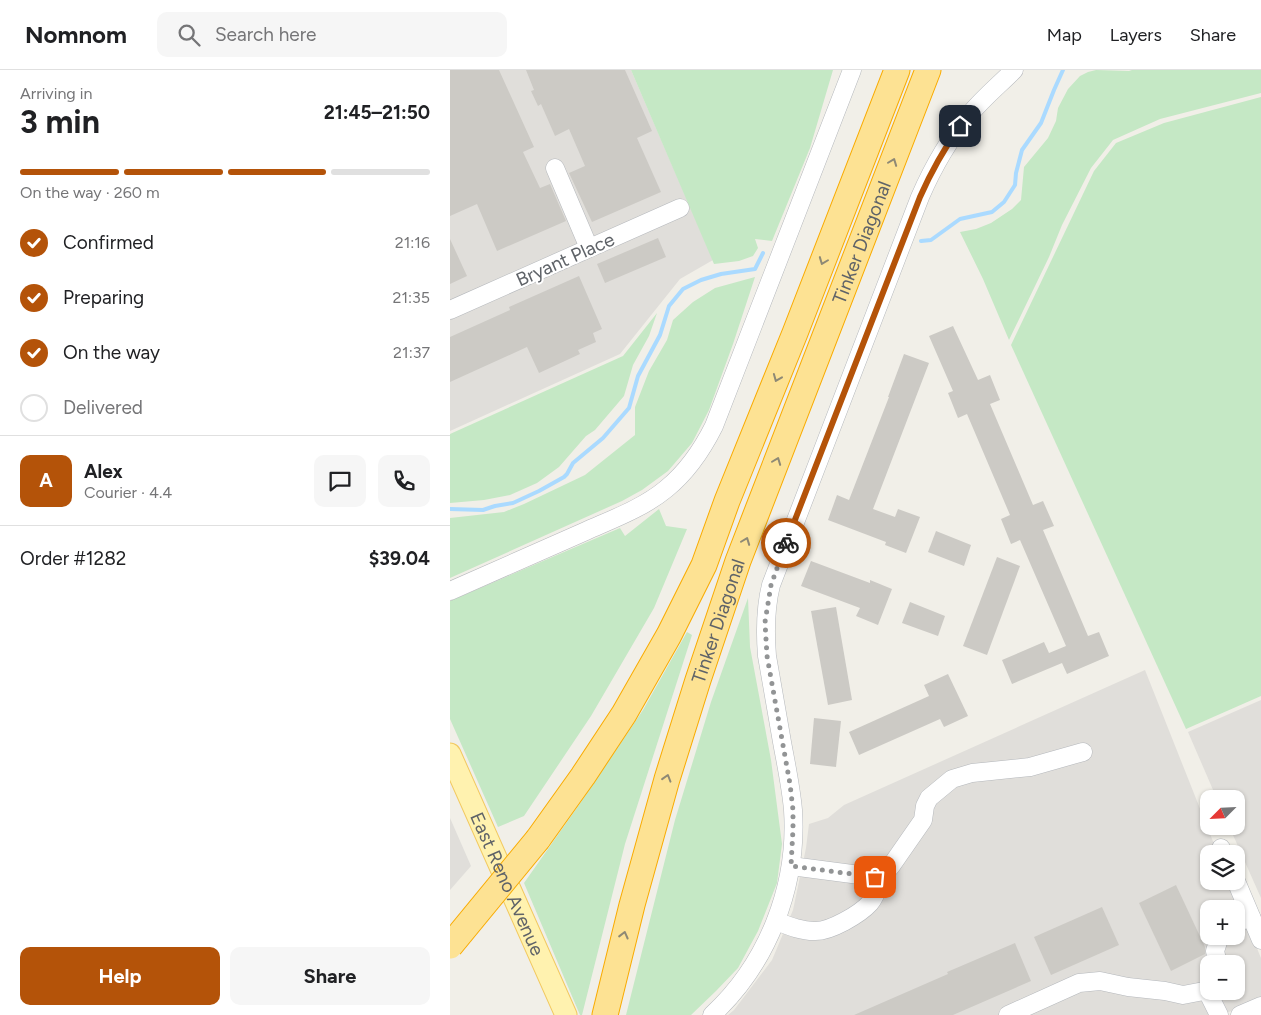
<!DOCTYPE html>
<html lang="en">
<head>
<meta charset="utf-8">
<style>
  body { margin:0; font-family:Figtree,sans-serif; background:#f6f6f6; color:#202124; height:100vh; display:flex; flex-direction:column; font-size:19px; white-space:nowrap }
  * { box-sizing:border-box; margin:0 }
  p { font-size:16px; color:#757577 }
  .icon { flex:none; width:28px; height:28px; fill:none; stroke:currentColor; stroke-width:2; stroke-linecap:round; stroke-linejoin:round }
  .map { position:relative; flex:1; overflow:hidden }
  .panel { display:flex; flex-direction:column; background:#fff; width:450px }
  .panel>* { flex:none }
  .needle { width:32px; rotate:246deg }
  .controls { position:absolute; left:750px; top:720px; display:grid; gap:10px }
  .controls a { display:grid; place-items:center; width:45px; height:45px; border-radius:10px; background:#fff; box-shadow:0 1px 4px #0004; font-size:25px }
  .pin { position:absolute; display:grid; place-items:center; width:42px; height:42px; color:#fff; margin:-21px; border-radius:10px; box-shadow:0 2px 8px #0006 }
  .courier { position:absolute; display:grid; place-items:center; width:50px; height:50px; margin:-25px; border:4px solid #b45309; border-radius:50%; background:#fff; color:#222; box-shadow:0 1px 6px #0007 }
  .summary em { font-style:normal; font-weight:700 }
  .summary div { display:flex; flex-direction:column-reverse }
  .summary { display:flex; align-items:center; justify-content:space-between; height:85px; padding:0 20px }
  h1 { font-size:32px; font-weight:700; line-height:38px }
  .bar { display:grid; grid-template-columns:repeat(4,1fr); gap:8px 5px; align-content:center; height:60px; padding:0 20px }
  .bar i { height:6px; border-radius:4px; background:#e0e0e0 }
  .bar .selected { background:#b45309 }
  .bar p { grid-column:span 4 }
  .line { display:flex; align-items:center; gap:12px; padding:0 20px; border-top:1px solid #e0e0e0 }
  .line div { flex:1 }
  .round { display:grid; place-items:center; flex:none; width:52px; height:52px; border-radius:10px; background:#f6f6f6 }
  ol { padding:0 20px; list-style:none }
  li { display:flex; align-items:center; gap:15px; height:55px }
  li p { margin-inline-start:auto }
  li .icon { padding:5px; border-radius:50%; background:#b45309; color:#fff; stroke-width:4 }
  li:last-child { color:#757577 }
  li i { width:28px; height:28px; border:2px solid #e0e0e0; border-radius:50% }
  .cta { display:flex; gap:10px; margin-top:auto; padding:10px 20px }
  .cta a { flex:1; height:58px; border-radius:10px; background:#b45309; color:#fff; font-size:20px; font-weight:700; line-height:58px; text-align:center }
  .cta a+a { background:#f6f6f6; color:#202124 }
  header { display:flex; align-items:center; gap:30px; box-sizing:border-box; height:70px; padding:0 25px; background:#fff; border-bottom:1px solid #e0e0e0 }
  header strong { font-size:24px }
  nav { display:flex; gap:28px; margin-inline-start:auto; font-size:18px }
  .search { width:350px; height:45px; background:#f6f6f6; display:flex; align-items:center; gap:12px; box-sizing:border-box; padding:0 18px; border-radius:10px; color:#757577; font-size:19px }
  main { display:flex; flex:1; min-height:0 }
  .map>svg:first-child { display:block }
  .industrial { fill:#e0deda; fill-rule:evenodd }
  .green { fill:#c5e8c5 }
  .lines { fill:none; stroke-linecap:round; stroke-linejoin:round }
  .stream { stroke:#aadaff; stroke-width:4 }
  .building { fill:#cccac5 }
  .minor-casing { stroke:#b5b8bc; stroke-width:19 }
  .major-casing { stroke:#f2c960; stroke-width:23 }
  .highway-casing { stroke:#f9ab00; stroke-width:27 }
  .minor { stroke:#fff; stroke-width:18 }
  .major { stroke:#fff2af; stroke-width:21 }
  .highway { stroke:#fde293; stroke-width:25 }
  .highway-bridge-casing { stroke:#f9ab00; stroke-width:27; stroke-linecap:butt }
  .highway-bridge { stroke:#fde293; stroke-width:25 }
  .oneway { stroke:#8e8975 }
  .done { stroke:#929495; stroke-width:5; stroke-dasharray:0 9 }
  .route { stroke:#b45309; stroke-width:6 }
  .labels { text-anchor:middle; stroke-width:4; stroke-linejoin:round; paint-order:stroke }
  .street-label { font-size:19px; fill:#5f6368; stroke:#fff }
</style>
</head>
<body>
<header>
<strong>Nomnom</strong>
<div class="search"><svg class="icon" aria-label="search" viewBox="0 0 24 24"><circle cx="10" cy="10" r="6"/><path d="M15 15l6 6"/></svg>Search here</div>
<nav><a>Map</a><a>Layers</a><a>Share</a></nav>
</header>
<main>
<section class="panel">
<div class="summary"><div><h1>3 min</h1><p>Arriving in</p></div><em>21:45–21:50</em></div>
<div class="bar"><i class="selected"></i><i class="selected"></i><i class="selected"></i><i></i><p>On the way · 260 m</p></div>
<ol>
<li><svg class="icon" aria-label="check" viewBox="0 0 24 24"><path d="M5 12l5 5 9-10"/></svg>Confirmed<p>21:16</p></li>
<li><svg class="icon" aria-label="check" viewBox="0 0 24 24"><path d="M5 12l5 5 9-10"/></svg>Preparing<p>21:35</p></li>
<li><svg class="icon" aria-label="check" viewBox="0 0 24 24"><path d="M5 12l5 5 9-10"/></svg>On the way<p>21:37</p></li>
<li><i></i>Delivered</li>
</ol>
<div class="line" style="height:90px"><b class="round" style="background:#b45309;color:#fff">A</b><div><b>Alex</b><p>Courier · 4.4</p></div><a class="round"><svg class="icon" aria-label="chat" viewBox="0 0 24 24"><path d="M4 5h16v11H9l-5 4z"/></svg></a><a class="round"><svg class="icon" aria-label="phone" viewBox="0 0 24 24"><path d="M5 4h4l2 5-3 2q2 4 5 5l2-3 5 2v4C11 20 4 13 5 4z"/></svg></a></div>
<div class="line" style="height:65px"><div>Order #1282</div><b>$39.04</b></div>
<div class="cta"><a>Help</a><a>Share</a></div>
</section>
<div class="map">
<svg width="811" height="945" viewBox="0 0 811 945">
  <rect width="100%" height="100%" fill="#f1efe8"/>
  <g class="industrial">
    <polygon points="0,0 181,0 263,190 230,209 170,284 0,361"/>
    <path d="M695 600 768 784H759V811H779L811 888V928L772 945H278L284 940 322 890 343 840 356 778 359 754 378 748 394 735ZM759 839H786V866H759ZM759 894H786V921H759Z"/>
    <polygon points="811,630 811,828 779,756 786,756 786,729 767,729 738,662"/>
    <polygon points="0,748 21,796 0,820"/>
  </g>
  <g class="green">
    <polygon points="181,0 383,0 360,78 322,171 305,169 308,178 303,186 289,191 264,194"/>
    <polygon points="646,0 679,1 682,0 811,0 811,23 710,49 663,70 641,98 612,155 599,187 559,270 533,209 510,162 526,159 541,153 562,139 571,130 574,97 598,68 606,51 608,38 618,19 630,6 638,2"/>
    <polygon points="811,27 811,626 736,659 561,275 644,101 666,73 714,53"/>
    <polygon points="305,207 283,274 259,340 242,373 218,401 192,420 172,431 0,508 0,448 54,442 74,434 135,405 185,365 185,337 199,301 217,270 223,250 243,232 265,218"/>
    <polygon points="207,243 199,266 183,295 174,326 145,360 136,366 109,397 87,413 60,425 34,430 0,433 0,364 173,286"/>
    <polygon points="209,439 216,456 237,459 204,538 141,646 74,746 48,757 0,649 0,531 170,458 175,466"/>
    <polygon points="298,528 300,577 321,690 332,774 327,813 308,861 288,898 266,921 241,945 176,945 225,750 261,632"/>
    <polygon points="237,562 242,565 175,774 132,945 130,945 74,813 131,732 193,640"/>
  </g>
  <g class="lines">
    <g class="stream">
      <polyline points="471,171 481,170 510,149 542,142 554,132 565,115 566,103 572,80 591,53 604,20 613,0"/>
      <polyline points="0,439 33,440 45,436 63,433 89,421 114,407 117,404 123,393 153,368 179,338 188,306 210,265 219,236 233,219 251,210 271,204 305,199 313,183"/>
    </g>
  </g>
  <g class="building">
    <polygon points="0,0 49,0 84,77 73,82 90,118 100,114 116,151 47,181 27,134 0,146"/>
    <polygon points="76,0 175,0 202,61 187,68 211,122 142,152 119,103 135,96 119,59 105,66 91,34 88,36 81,21 84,20"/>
    <polygon points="208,168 216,187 155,213 147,194"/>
    <polygon points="0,169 17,206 0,214"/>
    <polygon points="129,206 152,259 143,263 146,272 128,280 130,284 89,303 77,277 0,312 0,267 60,240 59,237"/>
    <polygon points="503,256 528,310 540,305 550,330 540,334 583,435 593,431 604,456 593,460 638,566 649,562 659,586 617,604 612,593 562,614 552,590 594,572 599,583 616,576 570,470 561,474 551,449 560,445 517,344 508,348 498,323 503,321 479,266"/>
    <polygon points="454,284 479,293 423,439 445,447 448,439 470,447 456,483 435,475 436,472 378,450 387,425 399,430 439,327 438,327"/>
    <polygon points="486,461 521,475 514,496 478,482"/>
    <polygon points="547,487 570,496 537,585 513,576"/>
    <polygon points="361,491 420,513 420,510 442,519 428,555 406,546 410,538 351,516"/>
    <polygon points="460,532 495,546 488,566 452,553"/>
    <polygon points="386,537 402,630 378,635 361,541"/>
    <polygon points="498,604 518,646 494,657 490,649 409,685 399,662 479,626 474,615"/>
    <polygon points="364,648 391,651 386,697 360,694"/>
    <polygon points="726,815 755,877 755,884 721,901 689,833"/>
    <polygon points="652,837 669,875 601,905 584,867"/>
    <polygon points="565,873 581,911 503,945 404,945 498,904 497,902"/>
  </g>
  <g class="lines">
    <g class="minor-casing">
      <g id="minor">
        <polyline points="105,98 139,178"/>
        <polyline points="0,240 230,138"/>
        <path d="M0 521C45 501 91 481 136 461 163 449 193 438 216 419 237 402 252 380 264 356L402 0"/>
        <polyline points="771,778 774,784"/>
        <polyline points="341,796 425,807 434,804 441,796 473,750 475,736 479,728 502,709 522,703 580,697 633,682"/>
        <polyline points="786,811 811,870"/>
        <path d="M326 851C339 856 351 861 364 861 380 862 410 844 420 833 426 826 430 813 434 804"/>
        <polyline points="786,853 801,847"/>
        <polyline points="768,894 765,881 770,866"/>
        <polyline points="757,921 769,945"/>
        <path d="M262 945C318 893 348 816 343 740 341 717 336 694 332 672 327 643 322 615 317 586 315 561 315 539 321 515L470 127C483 97 499 69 520 44 533 28 549 15 564 0"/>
        <polyline points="558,945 629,913 650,911 678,917 715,921 733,925 759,920"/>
        <polyline points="790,945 811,936"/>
      </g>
    </g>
    <g class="major-casing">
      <g id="major">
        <path id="s1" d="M0 684 116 945"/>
      </g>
    </g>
    <g class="highway-casing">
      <g id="highway">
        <polyline points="88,769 133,706 174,644 219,565 254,495 277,431 345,263 447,0"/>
        <path id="s2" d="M155 945 182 835 217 709 248 610 288 491 478 0"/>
      </g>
    </g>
    <use href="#minor" class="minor"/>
    <use href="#major" class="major"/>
    <use href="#highway" class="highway"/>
    <g class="highway-bridge-casing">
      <polyline id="highway-bridge" points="0,876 88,769"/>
    </g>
    <use href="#highway-bridge" class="highway-bridge"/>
  </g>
  <defs><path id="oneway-chevron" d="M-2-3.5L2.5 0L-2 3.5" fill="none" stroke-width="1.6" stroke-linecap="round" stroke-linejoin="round" transform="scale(1.25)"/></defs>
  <g class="oneway">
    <use href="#oneway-chevron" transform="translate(443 92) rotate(-69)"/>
    <use href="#oneway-chevron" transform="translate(373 191) rotate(111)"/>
    <use href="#oneway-chevron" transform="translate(327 308) rotate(112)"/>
    <use href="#oneway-chevron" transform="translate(327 391) rotate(-69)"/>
    <use href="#oneway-chevron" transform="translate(296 471) rotate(-69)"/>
    <use href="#oneway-chevron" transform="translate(217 708) rotate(-73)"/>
    <use href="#oneway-chevron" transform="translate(174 865) rotate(-76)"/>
  </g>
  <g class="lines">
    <polyline class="done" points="336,473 321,515 315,552 317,586 340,714 343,740 343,759 341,796 425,807"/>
    <path class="route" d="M336 473 470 127C481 102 494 79 510 56"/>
  </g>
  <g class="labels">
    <g class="street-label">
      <text dy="7" stroke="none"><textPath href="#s2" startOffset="815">Tinker Diagonal</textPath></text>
      <text transform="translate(115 189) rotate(-24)" y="7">Bryant Place</text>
      <text dy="7" stroke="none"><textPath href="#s2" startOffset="410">Tinker Diagonal</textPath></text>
      <text dy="7" stroke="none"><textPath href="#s1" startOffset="142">East Reno Avenue</textPath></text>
    </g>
  </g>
</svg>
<div class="controls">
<a><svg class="needle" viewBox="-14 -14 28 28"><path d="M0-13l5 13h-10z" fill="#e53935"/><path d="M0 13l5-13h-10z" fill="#757577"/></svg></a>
<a><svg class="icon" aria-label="layers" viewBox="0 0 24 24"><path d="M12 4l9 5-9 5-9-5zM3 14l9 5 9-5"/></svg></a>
<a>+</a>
<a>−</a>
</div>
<div class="pin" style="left:425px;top:807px;background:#ea580c"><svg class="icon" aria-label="bag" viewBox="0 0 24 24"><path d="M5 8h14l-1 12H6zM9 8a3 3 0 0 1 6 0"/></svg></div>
<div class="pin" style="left:510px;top:56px;background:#1f2937"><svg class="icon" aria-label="home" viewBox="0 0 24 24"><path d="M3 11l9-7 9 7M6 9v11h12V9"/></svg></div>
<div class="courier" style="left:336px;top:473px"><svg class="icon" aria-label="bike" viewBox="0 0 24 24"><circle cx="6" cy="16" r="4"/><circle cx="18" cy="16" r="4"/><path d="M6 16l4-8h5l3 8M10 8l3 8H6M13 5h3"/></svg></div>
</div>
</main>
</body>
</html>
